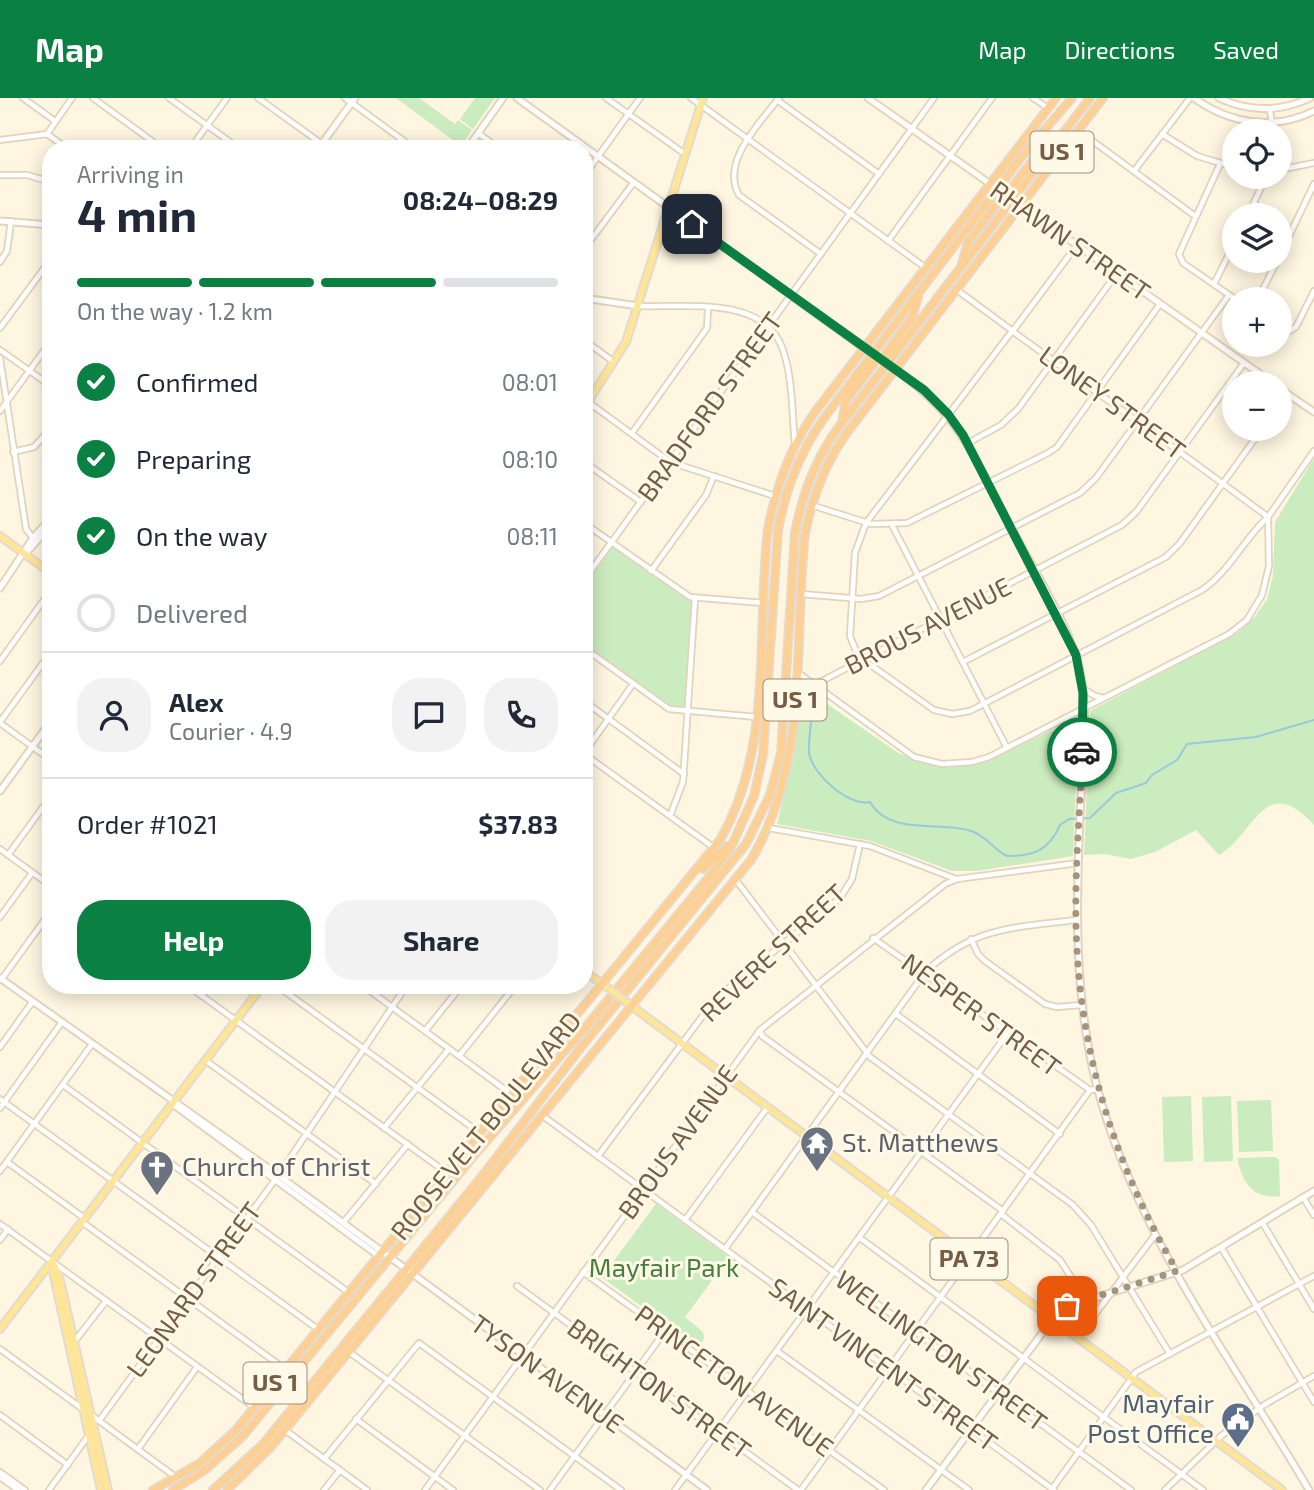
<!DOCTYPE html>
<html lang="en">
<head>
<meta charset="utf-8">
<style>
  body { margin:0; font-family:"Exo 2",sans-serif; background:#f2f2f3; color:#1f2937; height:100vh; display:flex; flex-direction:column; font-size:26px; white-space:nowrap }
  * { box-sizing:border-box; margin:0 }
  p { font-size:23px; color:#747a83 }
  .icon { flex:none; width:38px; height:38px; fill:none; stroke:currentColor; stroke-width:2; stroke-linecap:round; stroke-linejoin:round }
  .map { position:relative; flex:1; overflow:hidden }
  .side { position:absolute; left:42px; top:42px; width:551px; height:854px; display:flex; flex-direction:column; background:#fff; border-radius:28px; box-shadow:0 4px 18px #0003 }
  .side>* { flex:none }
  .controls { position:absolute; left:1222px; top:21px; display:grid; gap:14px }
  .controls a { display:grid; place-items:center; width:70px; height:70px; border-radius:50%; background:#fff; box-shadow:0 4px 18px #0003; font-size:35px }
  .pin { position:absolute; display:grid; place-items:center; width:60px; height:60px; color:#fff; margin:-30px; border-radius:14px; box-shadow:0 4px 10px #0006 }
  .courier { position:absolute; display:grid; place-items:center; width:70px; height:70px; margin:-35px; border:5px solid #0b8043; border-radius:50%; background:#fff; color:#222; box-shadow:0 2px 9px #0007 }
  .head em { font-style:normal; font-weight:700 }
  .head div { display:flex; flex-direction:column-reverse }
  .head { display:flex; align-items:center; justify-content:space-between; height:119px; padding:0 35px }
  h1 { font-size:46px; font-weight:700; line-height:52px }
  .bar { display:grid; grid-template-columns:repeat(4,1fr); gap:10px 7px; align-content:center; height:84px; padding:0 35px }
  .bar i { height:9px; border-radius:5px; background:#e0e1e3 }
  .bar .active { background:#0b8043 }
  .bar p { grid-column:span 4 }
  .line { display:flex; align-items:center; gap:18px; padding:0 35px; border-top:2px solid #e0e1e3 }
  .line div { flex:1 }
  .round { display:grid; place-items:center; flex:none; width:74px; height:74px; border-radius:28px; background:#f2f2f3 }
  ol { padding:0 35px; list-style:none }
  li { display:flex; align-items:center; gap:21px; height:77px }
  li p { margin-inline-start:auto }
  li .icon { padding:7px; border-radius:50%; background:#0b8043; color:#fff; stroke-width:4 }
  li:last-child { color:#747a83 }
  li i { width:38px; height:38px; border:4px solid #e0e1e3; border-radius:50% }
  .button { display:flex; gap:14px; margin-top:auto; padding:14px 35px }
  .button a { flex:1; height:80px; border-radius:28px; background:#0b8043; color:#fff; font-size:28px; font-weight:700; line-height:80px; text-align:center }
  .button a+a { background:#f2f2f3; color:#1f2937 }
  header { display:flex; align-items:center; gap:42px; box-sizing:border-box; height:98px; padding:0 35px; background:#0b8043; color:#fff }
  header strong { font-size:33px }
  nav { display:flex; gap:38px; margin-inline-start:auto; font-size:24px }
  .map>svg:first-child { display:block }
  .green { fill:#cbecbe }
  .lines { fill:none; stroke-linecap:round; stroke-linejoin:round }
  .stream { stroke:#99c9db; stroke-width:2 }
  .minor-casing { stroke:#e3d3bb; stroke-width:8 }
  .tertiary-casing { stroke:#e3d3bb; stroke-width:9 }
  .secondary-casing { stroke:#e8d5b9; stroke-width:9 }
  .primary-casing { stroke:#e1dbd6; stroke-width:10 }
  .trunk-casing { stroke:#e1dbd6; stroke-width:10 }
  .minor { stroke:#fff; stroke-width:4.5 }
  .tertiary { stroke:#fff; stroke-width:5 }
  .secondary { stroke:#fff; stroke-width:5 }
  .primary { stroke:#ffe596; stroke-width:6 }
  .trunk { stroke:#fed094; stroke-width:7 }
  .primary-bridge-casing { stroke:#e1dbd6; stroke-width:10; stroke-linecap:butt }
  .primary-bridge { stroke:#ffe596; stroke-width:6 }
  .done { stroke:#a6937b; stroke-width:7; stroke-dasharray:0 12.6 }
  .route { stroke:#0b8043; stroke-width:9 }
  .labels { text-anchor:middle; stroke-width:6; stroke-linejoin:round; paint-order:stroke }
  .shield { fill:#fff9e8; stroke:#a08c76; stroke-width:2 }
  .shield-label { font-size:24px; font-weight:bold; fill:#775d45 }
  .street-label { font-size:26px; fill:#775d45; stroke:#fff9e8 }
  .worship-label { font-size:26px; fill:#5b616d; stroke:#fff9e8; text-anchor:start }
  .park-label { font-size:26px; fill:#487e3c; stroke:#fff9e8 }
  .service-label { font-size:26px; fill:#4e5e75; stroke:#fff9e8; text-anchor:end }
</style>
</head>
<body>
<header>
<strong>Map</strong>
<nav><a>Map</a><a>Directions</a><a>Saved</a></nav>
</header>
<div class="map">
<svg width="1314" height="1392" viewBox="0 0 1314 1392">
  <rect width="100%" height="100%" fill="#fef6e0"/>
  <g class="green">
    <polygon points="396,0 419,0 455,26 458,22 472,32 461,48"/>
    <polygon points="475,0 495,0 473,31 460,21"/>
    <path d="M1314 360V727C1264 672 1254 738 1219 757L1196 732 1155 754 1131 761 1105 756 1084 757 1090 613 1239 534 1255 519 1267 501 1273 478 1275 424Z"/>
    <polygon points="612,444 695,500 689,615 669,611 585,550 585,482"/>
    <polygon points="808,593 900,656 943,669 983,665 1069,624 1078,634 1073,758 977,773 952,773 871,743 777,726 794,658 798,600"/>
    <polygon points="1191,998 1193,1063 1164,1064 1162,999"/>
    <polygon points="1231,998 1233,1063 1204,1064 1202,999"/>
    <polygon points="1271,1002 1273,1053 1239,1054 1237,1003"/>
    <path d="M1275 1059 1279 1062 1280 1098C1252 1102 1242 1083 1237 1060Z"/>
    <polygon points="656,1106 734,1163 729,1169 724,1166 685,1219 703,1234 704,1240 699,1250 593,1173 595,1170 604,1176"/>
  </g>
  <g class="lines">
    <path class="stream" d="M812 610C812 624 808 641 809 655 812 676 849 709 870 704 889 738 939 723 971 733 984 736 994 752 1007 758 1035 758 1049 752 1060 727L1069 721 1090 720 1116 695 1146 685 1152 677 1177 662 1187 646 1256 639 1314 622"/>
    <g class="minor-casing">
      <g id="minor">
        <polyline points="23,0 55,23"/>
        <polyline points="93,0 163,51"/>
        <polyline points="169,0 240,51"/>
        <polyline points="258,0 329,51"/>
        <polyline points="345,0 415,51"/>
        <polyline points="606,0 685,56"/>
        <polyline points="691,0 926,170"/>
        <path d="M779 0C760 25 720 64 739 97L821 156"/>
        <polyline points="1033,0 1048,10"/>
        <polyline points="777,2 879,76"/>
        <polyline points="1270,12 1273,33"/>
        <polyline points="1079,33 1195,118"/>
        <polyline points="478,35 500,51"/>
        <polyline points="47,36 72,0"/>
        <polyline points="47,36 68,51"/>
        <polyline points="1162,36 1197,58 1234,69"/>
        <polyline points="0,42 47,36"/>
        <polyline points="190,51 227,0"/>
        <polyline points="1220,66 1179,156 1183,165 1235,201"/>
        <polyline points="1279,72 1314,65"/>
        <polyline points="1134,73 1190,0"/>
        <polyline points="0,77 27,77 51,84"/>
        <polyline points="584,78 640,0"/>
        <polyline points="1248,117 1266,79"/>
        <polyline points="888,143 992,0"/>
        <polyline points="584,151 634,84"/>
        <polyline points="1279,159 1314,86"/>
        <polyline points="0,164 7,153 11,123"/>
        <polyline points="1214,186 1234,146"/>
        <path d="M957 192 1010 231 1015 235C1099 296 1185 357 1268 419 1243 442 1230 473 1202 492L970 613 952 616 934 612 858 558 850 538 855 455 866 425 1009 237 1015 230 1077 147"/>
        <polyline points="1258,201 1277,163"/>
        <path d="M638 208C686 210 767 196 784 255 793 284 792 317 795 346"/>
        <polyline points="0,230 51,161"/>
        <polyline points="1279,233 1286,235 1296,229 1314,193"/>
        <polyline points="584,242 614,264"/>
        <polyline points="0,252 51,288"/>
        <polyline points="0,260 26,431 33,440"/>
        <polyline points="584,301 670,364 775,398"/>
        <polyline points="1279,307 1287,295"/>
        <polyline points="0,313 51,243"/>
        <polyline points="632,335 707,230 708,211"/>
        <polyline points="968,345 1001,327 1018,311 1117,175"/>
        <polyline points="13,354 34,349 51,330"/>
        <polyline points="584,364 641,404"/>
        <polyline points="811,407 871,426 907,425 1048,355 1057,349 1160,206"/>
        <polyline points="584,425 690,499 763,505"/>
        <polyline points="892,427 1007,650"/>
        <polyline points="651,473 706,397 714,378"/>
        <polyline points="584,482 934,0"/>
        <polyline points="801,496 861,501 879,498 1080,395 1096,380 1229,197"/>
        <polyline points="584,550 669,611 756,619"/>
        <polyline points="0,563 51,492"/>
        <polyline points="963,564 1166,459 1180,445 1262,331"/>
        <polyline points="797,574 914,659 942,666 972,664 989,659 1229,536 1247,522 1262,497 1269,468 1268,419 1314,353"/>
        <polyline points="1082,590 1095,598 1104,600"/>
        <polyline points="795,597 1122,427 1137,413 1244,265"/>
        <polyline points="584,603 684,676"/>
        <polyline points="1065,620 1083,634"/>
        <polyline points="0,624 51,554"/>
        <polyline points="0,625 51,662"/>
        <polyline points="584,655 633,586"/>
        <polyline points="584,656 713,749"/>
        <polyline points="670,718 683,684 695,500"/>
        <polyline points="769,730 870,748 956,781"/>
        <polyline points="0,751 51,788"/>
        <polyline points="8,757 51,698"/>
        <polyline points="736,782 870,959 1073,1107 1091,1127 1170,1256"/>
        <polyline points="0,819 32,775"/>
        <polyline points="873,840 1090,992"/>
        <polyline points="971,841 978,856 985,863 1045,906 1057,909 1081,907"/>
        <polyline points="1,882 51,813"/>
        <polyline points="187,887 447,1075"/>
        <polyline points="276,887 480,1035"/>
        <polyline points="362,887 511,996"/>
        <polyline points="202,898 210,887"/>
        <polyline points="896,916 1060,1036"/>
        <polyline points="760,932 762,938 1003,1113"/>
        <polyline points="425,933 462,887"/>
        <polyline points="0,949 33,903"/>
        <polyline points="459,958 516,887"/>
        <polyline points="205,962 376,1086"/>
        <polyline points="63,987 348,1194"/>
        <polyline points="0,1001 319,1232"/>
        <polyline points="0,1010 62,924"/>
        <polyline points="543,1018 1054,1392"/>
        <polyline points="384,1030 449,951"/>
        <polyline points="598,1058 707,912 731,888 840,800 852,781 860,746"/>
        <polyline points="7,1064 84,1120"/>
        <polyline points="0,1073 92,946"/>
        <polyline points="1303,1099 1314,1117"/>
        <polyline points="752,1114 1131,1392"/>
        <polyline points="1001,1116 1060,1162 1086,1202"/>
        <polyline points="685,1122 767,1010"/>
        <polyline points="82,1124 285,1271"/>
        <polyline points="1262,1124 1314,1211"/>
        <polyline points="343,1125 408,1046"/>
        <polyline points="0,1126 255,1310"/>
        <polyline points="860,1140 1203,1392"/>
        <polyline points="0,1142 8,1131"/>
        <polyline points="1221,1149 1314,1304"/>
        <path d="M725 1151 926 873C976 828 1013 830 1076 822"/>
        <polyline points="583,1174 884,1392"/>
        <polyline points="517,1188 798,1392"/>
        <polyline points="1077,1240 1155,1137"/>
        <polyline points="74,1244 106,1203"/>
        <polyline points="0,1251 84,1312"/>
        <polyline points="777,1253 969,1392"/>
        <polyline points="349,1254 540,1392"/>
        <polyline points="0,1317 68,1367"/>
        <polyline points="91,1317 177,1380"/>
        <polyline points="356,1321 453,1392"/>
        <polyline points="99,1323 280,1075 407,887"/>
        <polyline points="285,1332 367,1392"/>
        <polyline points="138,1351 197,1269"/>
        <polyline points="324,1361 419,1245 621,1392"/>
        <polyline points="0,1374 25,1392"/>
        <polyline points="0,1379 18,1392"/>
        <polyline points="1052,1391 1136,1274 1314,1178"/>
        <polyline points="49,1392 89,1337"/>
        <polyline points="324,1392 340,1372"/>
        <polyline points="425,1392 760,932 945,786 957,781 1078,765"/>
        <polyline points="550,1392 665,1233"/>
        <polyline points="675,1392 1007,936"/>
        <polyline points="801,1392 1090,992 1098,991"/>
        <polyline points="1165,1392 1221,1338 1264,1307 1314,1278"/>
      </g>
    </g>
    <g class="tertiary-casing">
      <g id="tertiary">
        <polyline points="517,0 875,258"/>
        <polyline points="467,51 503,0"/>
        <polyline points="0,123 51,127"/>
        <polyline points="584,200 638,208"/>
        <path d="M886 265C957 313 969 348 1006 420 1030 467 1072 529 1081 578 1089 623 1082 671 1080 716 1076 809 1074 899 1097 989 1136 1137 1233 1262 1309 1392"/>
        <polyline points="0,693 51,623"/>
        <polyline points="0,880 278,1077 707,1392"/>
        <polyline points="174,1007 380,1159"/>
        <polyline points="926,1392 1060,1211 1183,1172 1314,1093"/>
      </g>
    </g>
    <g class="secondary-casing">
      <g id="secondary">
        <polyline points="868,0 1273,285"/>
        <path d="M1194 0C1230 26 1274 33 1314 13"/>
        <path d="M1219 0C1249 14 1280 14 1310 0"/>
        <polyline points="318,51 355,0"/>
        <polyline points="1279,290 1314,314"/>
        <polyline points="26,455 43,436 46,427"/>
        <polyline points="0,490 33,440 51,420"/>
      </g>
    </g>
    <g class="primary-casing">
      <g id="primary">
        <polyline points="584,310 626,244 703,0"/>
        <polyline points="0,438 51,475"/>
        <polyline points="584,873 611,892"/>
        <polyline points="625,903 1282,1392"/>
        <polyline points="52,1163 59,1178 108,1392"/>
        <polyline points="52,1169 101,1392"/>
        <polyline points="0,1231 263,887"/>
      </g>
    </g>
    <g class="trunk-casing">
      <g id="trunk">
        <polyline points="1006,97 1036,58 1046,32"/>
        <polyline points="962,165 968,144 1004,96"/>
        <polyline points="881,262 912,220 918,199"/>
        <polyline points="842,324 846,303 878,260"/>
        <polyline points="703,771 727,748"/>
        <path d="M153 1392 200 1365 235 1333 720 742C774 649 756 534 768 431 776 388 790 350 815 314L1056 0"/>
        <path d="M173 1392 205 1372 242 1339 472 1060 589 925 714 773 732 747 754 698 763 657 778 433C785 392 800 354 824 320L1023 57 1072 0"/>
        <path d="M213 1392 264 1345 483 1077 582 948 746 746 770 697 781 655 795 435C802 397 815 362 838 330L1090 0"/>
        <path d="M227 1392 270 1350 751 762C810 663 793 547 805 436 812 400 824 367 846 336L1103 0"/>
      </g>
    </g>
    <use href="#minor" class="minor"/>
    <use href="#tertiary" class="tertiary"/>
    <use href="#secondary" class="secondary"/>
    <use href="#primary" class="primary"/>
    <use href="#trunk" class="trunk"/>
    <g class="primary-bridge-casing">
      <polyline id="primary-bridge" points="611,892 625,903"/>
    </g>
    <use href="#primary-bridge" class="primary-bridge"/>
  </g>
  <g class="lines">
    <path class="done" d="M1067 1208 1177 1173C1118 1073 1083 967 1077 851 1073 786 1080 720 1082 654"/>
    <polyline class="route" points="692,126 924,292 948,316 963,337 1076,557 1083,595 1082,654"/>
  </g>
  <defs>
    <g id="temple-pin" transform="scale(1.75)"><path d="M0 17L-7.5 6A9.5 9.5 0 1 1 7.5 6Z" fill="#6b7280" stroke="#fff9e8"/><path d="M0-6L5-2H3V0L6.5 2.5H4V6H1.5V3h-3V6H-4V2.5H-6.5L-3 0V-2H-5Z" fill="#fff"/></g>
    <g id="church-pin" transform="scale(1.75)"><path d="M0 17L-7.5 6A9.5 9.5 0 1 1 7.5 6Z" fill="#6b7280" stroke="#fff9e8"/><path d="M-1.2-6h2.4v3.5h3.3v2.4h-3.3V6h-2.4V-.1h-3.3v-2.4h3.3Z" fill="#fff"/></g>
    <g id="civic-pin" transform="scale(1.75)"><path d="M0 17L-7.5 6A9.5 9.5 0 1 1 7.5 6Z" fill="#5c6f8a" stroke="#fff9e8"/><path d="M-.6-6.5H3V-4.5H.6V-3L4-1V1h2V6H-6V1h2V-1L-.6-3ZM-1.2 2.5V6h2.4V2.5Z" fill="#fff"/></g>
  </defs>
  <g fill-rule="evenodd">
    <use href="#temple-pin" x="817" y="1045"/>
    <use href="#church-pin" x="157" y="1069"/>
    <use href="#civic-pin" x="1238" y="1321"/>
  </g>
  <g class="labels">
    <g class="shield">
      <rect x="1030.5" y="33.5" width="63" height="41" rx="5"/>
      <rect x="763.5" y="581.5" width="63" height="41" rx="5"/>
      <rect x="930.5" y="1140.5" width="77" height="41" rx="5"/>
      <rect x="243.5" y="1264.5" width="63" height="41" rx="5"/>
    </g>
    <g class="shield-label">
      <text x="1062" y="62">US 1</text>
      <text x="795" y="610">US 1</text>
      <text x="969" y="1169">PA 73</text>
      <text x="275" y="1293">US 1</text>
    </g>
    <g class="street-label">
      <text transform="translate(1070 143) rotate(35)" y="9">RHAWN STREET</text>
      <text transform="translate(1112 305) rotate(36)" y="9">LONEY STREET</text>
      <text transform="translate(710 309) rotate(-54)" y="9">BRADFORD STREET</text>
      <text transform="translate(928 528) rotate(-27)" y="9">BROUS AVENUE</text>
      <text transform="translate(773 855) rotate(-43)" y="9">REVERE STREET</text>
      <text transform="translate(981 917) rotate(36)" y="9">NESPER STREET</text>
      <text transform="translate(486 1028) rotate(-51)" y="9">ROOSEVELT BOULEVARD</text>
      <text transform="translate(678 1044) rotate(-54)" y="9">BROUS AVENUE</text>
      <text transform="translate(194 1192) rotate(-54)" y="9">LEONARD STREET</text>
      <text transform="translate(941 1253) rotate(36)" y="9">WELLINGTON STREET</text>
      <text transform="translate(883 1267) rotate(36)" y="9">SAINT VINCENT STREET</text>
      <text transform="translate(547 1276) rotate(36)" y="9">TYSON AVENUE</text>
      <text transform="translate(734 1283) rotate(36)" y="9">PRINCETON AVENUE</text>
      <text transform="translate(659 1291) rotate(36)" y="9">BRIGHTON STREET</text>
    </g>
    <g class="worship-label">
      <text x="842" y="1054">St. Matthews</text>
      <text x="182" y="1078">Church of Christ</text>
    </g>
    <g class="park-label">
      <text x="664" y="1179">Mayfair Park</text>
    </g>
    <g class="service-label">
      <text x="1214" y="1315">Mayfair<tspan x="1214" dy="30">Post Office</tspan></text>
    </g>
  </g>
</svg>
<div class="controls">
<a><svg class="icon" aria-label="locate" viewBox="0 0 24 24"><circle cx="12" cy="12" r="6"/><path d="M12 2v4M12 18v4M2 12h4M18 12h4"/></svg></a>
<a><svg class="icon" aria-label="layers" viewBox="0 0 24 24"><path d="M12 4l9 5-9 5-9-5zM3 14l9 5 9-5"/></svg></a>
<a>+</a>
<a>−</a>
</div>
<div class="pin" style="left:1067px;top:1208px;background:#ea580c"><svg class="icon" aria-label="bag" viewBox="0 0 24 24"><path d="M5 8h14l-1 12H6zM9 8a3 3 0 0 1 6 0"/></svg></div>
<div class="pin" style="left:692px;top:126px;background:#1f2937"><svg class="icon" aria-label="home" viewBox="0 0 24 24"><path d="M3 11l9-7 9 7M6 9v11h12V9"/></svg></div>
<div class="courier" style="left:1082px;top:654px"><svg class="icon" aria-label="car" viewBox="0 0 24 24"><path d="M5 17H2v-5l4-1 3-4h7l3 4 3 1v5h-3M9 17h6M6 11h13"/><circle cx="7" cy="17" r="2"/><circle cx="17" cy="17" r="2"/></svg></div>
<section class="side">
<div class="head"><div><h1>4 min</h1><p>Arriving in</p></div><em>08:24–08:29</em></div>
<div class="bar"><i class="active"></i><i class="active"></i><i class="active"></i><i></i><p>On the way · 1.2 km</p></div>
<ol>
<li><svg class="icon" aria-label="check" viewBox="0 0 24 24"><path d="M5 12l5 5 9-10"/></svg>Confirmed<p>08:01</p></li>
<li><svg class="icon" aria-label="check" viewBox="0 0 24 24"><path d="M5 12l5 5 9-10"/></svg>Preparing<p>08:10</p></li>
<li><svg class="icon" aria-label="check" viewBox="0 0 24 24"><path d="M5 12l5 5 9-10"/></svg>On the way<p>08:11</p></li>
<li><i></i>Delivered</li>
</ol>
<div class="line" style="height:126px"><a class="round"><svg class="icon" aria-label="person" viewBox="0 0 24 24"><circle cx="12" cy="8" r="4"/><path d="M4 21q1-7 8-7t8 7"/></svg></a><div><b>Alex</b><p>Courier · 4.9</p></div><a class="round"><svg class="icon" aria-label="chat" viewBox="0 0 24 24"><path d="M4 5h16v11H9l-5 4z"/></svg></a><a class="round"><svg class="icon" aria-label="phone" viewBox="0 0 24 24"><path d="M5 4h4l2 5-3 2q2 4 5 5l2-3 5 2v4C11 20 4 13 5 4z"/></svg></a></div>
<div class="line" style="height:91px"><div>Order #1021</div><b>$37.83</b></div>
<div class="button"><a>Help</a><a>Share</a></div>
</section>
</div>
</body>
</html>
